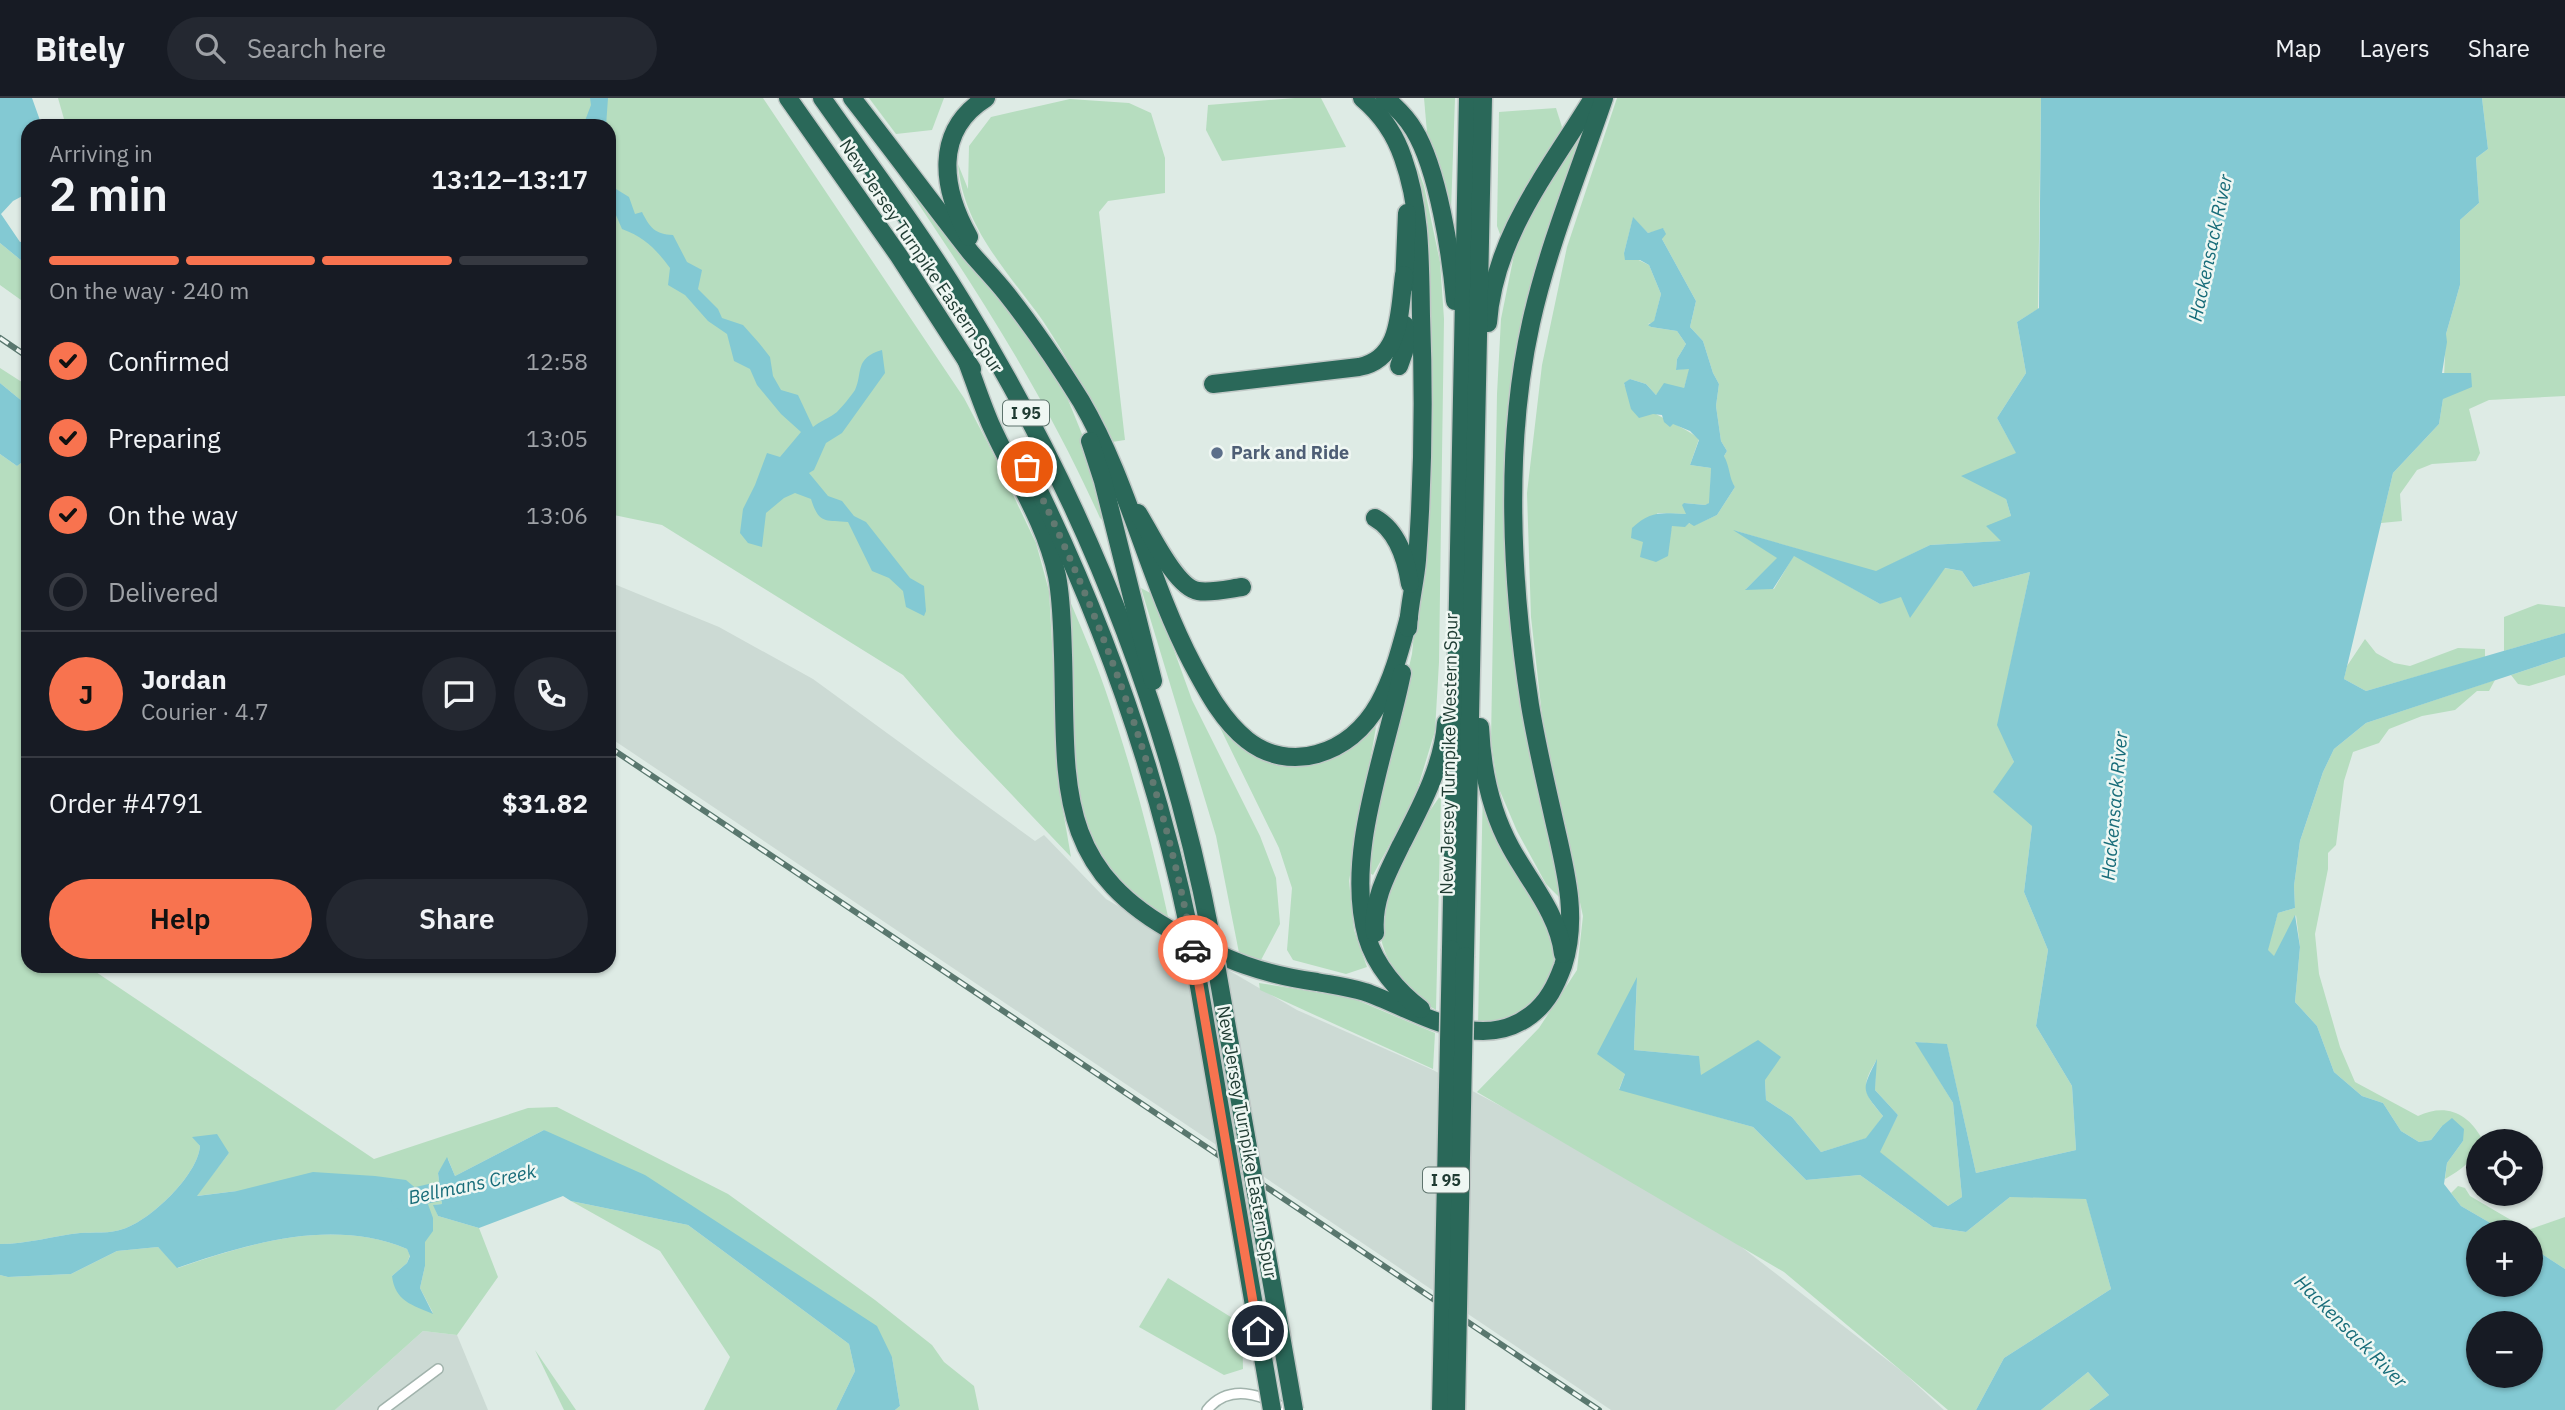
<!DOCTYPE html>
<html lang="en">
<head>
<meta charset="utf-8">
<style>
  body { margin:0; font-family:"IBM Plex Sans",sans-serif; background:#242831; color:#f1f3f6; height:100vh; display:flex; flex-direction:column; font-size:26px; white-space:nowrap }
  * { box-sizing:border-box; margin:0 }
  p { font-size:23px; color:#9ea1a6 }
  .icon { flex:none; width:38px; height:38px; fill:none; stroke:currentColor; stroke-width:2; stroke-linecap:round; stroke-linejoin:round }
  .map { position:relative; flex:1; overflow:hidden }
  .details { position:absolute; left:21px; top:21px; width:595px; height:854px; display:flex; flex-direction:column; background:#171b24; border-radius:21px; box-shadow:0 2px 5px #0004 }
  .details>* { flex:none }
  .tools { position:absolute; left:2466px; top:1031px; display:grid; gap:14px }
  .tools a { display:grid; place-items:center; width:77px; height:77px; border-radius:50%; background:#171b24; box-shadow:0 2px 5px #0004; font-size:35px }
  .pin { position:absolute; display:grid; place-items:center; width:60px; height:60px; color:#fff; margin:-30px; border:4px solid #fff; border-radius:50%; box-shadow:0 2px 7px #0007 }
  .courier { position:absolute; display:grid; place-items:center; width:70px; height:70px; margin:-35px; border:5px solid #f8734f; border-radius:50%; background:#fff; color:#222; box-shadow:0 2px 9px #0007 }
  .overview em { font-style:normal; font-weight:600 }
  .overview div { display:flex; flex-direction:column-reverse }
  .overview { display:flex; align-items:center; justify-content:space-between; height:119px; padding:0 28px }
  h1 { font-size:46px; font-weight:600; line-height:52px }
  .bar { display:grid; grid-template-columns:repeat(4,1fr); gap:10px 7px; align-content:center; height:84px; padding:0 28px }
  .bar i { height:9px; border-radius:5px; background:#363941 }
  .bar .selected { background:#f8734f }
  .bar p { grid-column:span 4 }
  .line { display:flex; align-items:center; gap:18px; padding:0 28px; border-top:2px solid #363941 }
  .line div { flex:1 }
  .round { display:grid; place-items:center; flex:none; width:74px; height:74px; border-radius:37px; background:#242831 }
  ol { padding:0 28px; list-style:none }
  li { display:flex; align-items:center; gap:21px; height:77px }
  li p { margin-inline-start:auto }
  li .icon { padding:7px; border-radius:50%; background:#f8734f; color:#111; stroke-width:4 }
  li:last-child { color:#9ea1a6 }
  li i { width:38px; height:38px; border:4px solid #363941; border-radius:50% }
  .action { display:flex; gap:14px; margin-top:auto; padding:14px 28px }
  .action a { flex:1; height:80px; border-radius:42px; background:#f8734f; color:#111; font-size:28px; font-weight:600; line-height:80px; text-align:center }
  .action a+a { background:#242831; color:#f1f3f6 }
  header { display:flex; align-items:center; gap:42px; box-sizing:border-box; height:98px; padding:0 35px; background:#171b24; border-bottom:2px solid #363941 }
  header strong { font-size:33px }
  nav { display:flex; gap:38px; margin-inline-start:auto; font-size:24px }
  .search { width:490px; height:63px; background:#242831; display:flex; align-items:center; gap:18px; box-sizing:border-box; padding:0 24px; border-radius:38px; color:#9ea1a6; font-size:26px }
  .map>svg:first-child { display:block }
  .built { fill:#ccdad4 }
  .green { fill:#b6ddbf; fill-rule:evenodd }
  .water { fill:#83c9d3; fill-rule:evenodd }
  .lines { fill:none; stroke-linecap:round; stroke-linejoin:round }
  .river { stroke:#83c9d3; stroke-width:19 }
  .minor-casing { stroke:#a1b3ac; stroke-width:12 }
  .motorway-casing { stroke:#c0c8c6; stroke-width:21 }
  .minor { stroke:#fff; stroke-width:9 }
  .motorway { stroke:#2a6859; stroke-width:18 }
  .rail-casing { stroke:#59776e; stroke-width:6 }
  .rail { stroke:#eff7f3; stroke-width:3.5; stroke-dasharray:10; stroke-linecap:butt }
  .motorway-bridge-casing { stroke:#c0c8c6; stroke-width:21; stroke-linecap:butt }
  .motorway-bridge { stroke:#2a6859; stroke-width:18 }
  .done { stroke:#627971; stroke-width:7; stroke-dasharray:0 12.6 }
  .route { stroke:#f8734f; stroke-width:9 }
  .service-dot { fill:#5c6f8a; stroke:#eff7f3; stroke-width:2.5 }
  .labels { text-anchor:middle; stroke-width:5; stroke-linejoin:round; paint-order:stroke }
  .shield { fill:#eff7f3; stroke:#5d736c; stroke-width:2 }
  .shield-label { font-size:16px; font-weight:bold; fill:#1f3b32 }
  .street-label { font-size:18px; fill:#1f3b32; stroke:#eff7f3 }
  .service-label { font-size:18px; font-weight:bold; fill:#4e5e75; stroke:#eff7f3; text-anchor:start }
  .water-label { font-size:19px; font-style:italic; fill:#176c79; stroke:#eff7f3 }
</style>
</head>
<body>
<header>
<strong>Bitely</strong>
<div class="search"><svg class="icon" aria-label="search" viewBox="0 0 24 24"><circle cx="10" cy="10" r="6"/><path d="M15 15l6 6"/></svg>Search here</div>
<nav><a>Map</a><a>Layers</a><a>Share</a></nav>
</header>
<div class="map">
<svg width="2565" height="1312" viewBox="0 0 2565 1312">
  <rect width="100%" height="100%" fill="#deebe5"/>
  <g class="built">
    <polygon points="609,484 719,529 813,581 1035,743 1044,737 1106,801 1297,912 1433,972 1568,1044 1717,1130 1904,1275 1944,1312 1611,1312 609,639"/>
    <polygon points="423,1233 457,1237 488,1312 335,1312"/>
  </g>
  <g class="green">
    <polygon points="58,0 763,0 964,300 993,355 1036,445 1049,493 1061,701 1071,759 955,637 903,577 662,427 609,416 609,28 66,28"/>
    <path d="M846 0 1021 226 1062 287 1084 341 1107 426 1100 420C1033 270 939 135 846 0Z"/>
    <polygon points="869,0 944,0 932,32 896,36"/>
    <polygon points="1295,0 1321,0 1346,49 1222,63 1206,32 1208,7"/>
    <polygon points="1424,0 1455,0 1450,141 1428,46"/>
    <path d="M1617 0H2041L2038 211 2017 224 2026 275 1997 320 2017 356 2006 401 2011 418 2002 443 1930 447 1876 474 1736 433 1778 460 1746 491H1774L1794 457 1880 506 1944 470 1962 473 1973 489 2030 474 1998 626 2014 664 2032 728 2024 794 2048 852 2036 928 2072 988 2076 1052 1976 1075 1947 947 1916 944 1953 1005 1962 1099 1948 1108 1879 1054 1898 1017 1875 992 1876 963C1860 989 1864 996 1883 1018L1867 1040 1821 1054 1792 1019 1766 1002 1765 982 1701 977 1698 958 1634 952 1637 881 1625 976 1619 991 1753 1029 1806 1082 1860 1077 1933 1129 1966 1134 2010 1099 2086 1100 2111 1191 2004 1260 1976 1312H1948L1784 1174 1477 994 1539 930 1577 872 1583 818 1545 644 1531 519 1527 395 1542 267 1567 149ZM1633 120 1648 135 1664 131 1662 141 1696 203 1690 229 1703 243 1713 275 1719 286 1716 308 1721 343 1727 353 1724 358 1730 382 1735 389 1717 417 1695 427 1688 425 1672 428 1669 441 1657 415 1687 416 1684 405 1705 407 1710 405 1711 370 1690 367 1699 341C1679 324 1634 312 1624 286L1630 281 1646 286 1656 297 1663 290H1684L1690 270 1676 272 1677 261 1686 246 1677 233 1651 229 1648 226 1654 224 1661 196 1649 167 1624 155Z"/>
    <polygon points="2482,0 2565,0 2565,298 2489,302 2469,311 2480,355 2476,363 2432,366 2417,372 2400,396 2402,423 2381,425 2393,375 2439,326 2443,301 2446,236 2460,187 2460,122 2479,105 2476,60 2488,51"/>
    <path d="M1070 1 1129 5 1151 15 1165 60V95L1108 103 1099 114 1125 342 1112 344C1090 303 1069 262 1043 223 1008 174 963 129 958 66L968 91 969 48 991 19Z"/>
    <polygon points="1556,10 1562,29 1556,46 1502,142 1497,128 1499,14"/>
    <polygon points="1591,22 1541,173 1509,417 1565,805 1546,786 1517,733 1497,686 1491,643 1497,296 1501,221 1515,152 1538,104 1566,58 1581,26"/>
    <polygon points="1407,42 1424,88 1440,164 1444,221 1439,564 1435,633 1414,702 1373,777 1368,774 1374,720 1412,556 1423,447 1427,322 1404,49"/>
    <polygon points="0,145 22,163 28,164 28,207 0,187"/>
    <polygon points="0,270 28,288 28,308 0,285"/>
    <path d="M0 356 17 368 28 360V804L23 814V824L28 828V868H87L374 1061 528 1010 557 1009 728 1096 875 1202 932 1247 944 1264 974 1288 979 1312H895L900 1308 892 1259 544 1032 455 1078 448 1061 438 1075 442 1106 434 1107 438 1118 479 1130 498 1179 457 1237 423 1233 335 1312H0V1177L8 1179 71 1176 117 1153 158 1149 178 1170C250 1145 333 1120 407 1151L410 1157 407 1165 392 1178 433 1215 420 1190 425 1168V1144L237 1093 196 1098 229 1055 193 1039 200 1048C198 1077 150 1123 123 1131 110 1136 94 1134 80 1135 53 1138 27 1146 0 1146Z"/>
    <polygon points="1141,490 1154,497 1192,602 1260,738 1276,780 1280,826 1261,862 1240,860 1216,738"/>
    <path d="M1067 496C1080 527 1094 559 1105 591 1131 667 1152 744 1169 823 1137 806 1105 781 1090 746 1079 722 1076 693 1074 667 1069 611 1069 553 1067 496Z"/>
    <polygon points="2538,506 2565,509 2565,535 2504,553 2504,519"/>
    <polygon points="2365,541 2376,555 2394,565 2410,568 2458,550 2485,551 2485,559 2366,593 2344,581 2347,568"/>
    <polygon points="2565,559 2565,577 2529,588 2518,586 2511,577"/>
    <path d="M2495 582 2489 593H2477L2455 612 2422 618 2389 631 2379 645 2353 654 2344 683 2336 747 2328 755V771L2315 836 2319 876 2340 949 2355 984 2418 1018C2446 1005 2468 1015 2482 1041L2478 1043C2478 1061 2459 1073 2445 1081L2447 1065 2463 1043 2442 1028 2431 1042 2419 1044 2401 1033 2383 1005 2362 998 2334 974 2317 928 2295 904 2300 849 2296 817 2274 859 2267 852 2278 815 2295 810 2294 788 2300 743 2323 674 2334 651 2366 625Z"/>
    <polygon points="1208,605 1268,659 1332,658 1376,629 1349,783 1354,832 1367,869 1346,876 1293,862 1287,852 1292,790 1279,750"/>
    <polygon points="1483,686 1554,839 1555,865 1546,892 1517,920 1478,928"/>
    <path d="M1441 697 1436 912C1403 892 1370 849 1382 808 1386 796 1393 784 1398 772 1411 742 1421 724 1441 697Z"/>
    <polygon points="1259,885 1352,900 1435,935 1433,971 1260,892"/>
    <polygon points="2458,1088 2465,1090 2470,1098 2528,1132 2565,1119 2565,1171 2531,1149 2530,1134 2506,1134 2461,1108 2451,1095"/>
    <polygon points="571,1103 688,1127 849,1246 855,1273 836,1312 704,1312 730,1259 660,1153"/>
    <polygon points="1168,1180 1242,1226 1243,1271 1224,1277 1139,1229"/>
    <polygon points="535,1252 576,1312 564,1312"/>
    <polygon points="2088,1274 2109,1297 2089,1312 2041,1312"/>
  </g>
  <g class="water">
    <polygon points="0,0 32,0 42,28 28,28 28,95 13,103 1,116 20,144 28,142 28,164 22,163 0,145"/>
    <polygon points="590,0 608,0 606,28 583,28 591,7"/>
    <path d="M2041 0H2482L2488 51 2476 60 2479 105 2460 122V187L2446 236 2447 244 2442 275H2471L2472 289 2443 301 2439 326 2393 375 2344 581 2366 593 2565 535V559L2366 625 2334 651 2323 674 2300 743 2294 788 2295 810 2278 815 2268 852 2274 858 2295 817 2300 849 2295 904 2317 928 2334 974 2362 998 2383 1005 2401 1033 2419 1044 2431 1042 2442 1028 2452 1020 2464 1031 2463 1043 2447 1065 2444 1086 2461 1108 2506 1134H2478V1186H2530L2531 1149 2565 1171V1312H2089L2109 1297 2088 1274 2041 1312H1976L2004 1260 2111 1191 2086 1101 2010 1099 1966 1134 1933 1129 1860 1077 1806 1082 1753 1029 1619 992 1625 976 1597 956 1637 879 1634 952 1699 958 1701 977 1758 942 1781 959 1765 982 1766 1002 1792 1019 1821 1054 1866 1040 1883 1018C1861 991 1861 993 1877 961L1875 992 1898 1017 1880 1054 1948 1108 1962 1099 1953 1005 1915 944 1947 946 1976 1075 2076 1052 2072 988 2036 928 2048 852 2024 794 2032 728 1993 694 2014 664 1997 627 2030 474 1973 489 1962 473 1945 470 1910 520 1901 499 1880 506 1794 458 1773 491 1745 492 1777 460 1733 432 1876 473 1930 447 2001 443 1986 428 2011 418 2006 401 1961 378 2016 355 1997 320 2026 275 2017 224 2039 210ZM2530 1225V1278H2478V1225Z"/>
    <path d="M609 76 616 91 629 99 635 116 642 114C650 130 655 136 673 137L687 164 702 172 698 191 718 211 722 220 743 227 759 245 770 259 773 278 781 292 798 297 813 329C820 323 830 320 837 314 842 309 851 298 855 292 863 275 854 260 882 252L885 275 842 335 826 345 814 372 809 375 828 398 842 403 854 418 866 424 910 480 924 488 926 513 924 518 906 509 903 493 889 480 872 473 848 424C824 422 819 426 811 401L795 395 784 400 766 415 762 449 748 445 740 435 743 411 755 387 767 355 780 359 801 334 781 316 757 287 750 271 734 263 727 236 708 223 685 197 668 187 670 170C657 152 644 139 622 131L609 101Z"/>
    <path d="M1633 119 1648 135 1663 130 1666 136 1662 141 1696 203 1690 229 1703 243 1713 275 1719 286 1716 308 1721 343 1727 353 1724 358C1730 369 1729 380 1735 389L1717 417 1694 428 1689 425 1685 429 1672 428 1668 458 1656 464 1640 459 1643 444 1631 440 1632 430C1651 412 1662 415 1686 416L1682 407 1684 405 1705 407 1709 405 1711 370 1690 367 1699 342 1690 333 1673 326 1670 329 1664 324 1662 317 1653 316 1639 320 1631 311 1624 285 1630 281 1646 286 1656 297 1664 285 1684 290 1689 271 1676 272 1677 261 1686 246 1677 233 1651 229 1648 227 1654 223 1661 196 1649 167 1640 162H1625L1624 155Z"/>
    <polygon points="0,285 28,308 28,360 17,368 0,356"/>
    <polygon points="544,1032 645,1077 877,1228 892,1259 900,1308 895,1312 836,1312 855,1273 849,1246 688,1127 571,1103 563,1098 479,1130 438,1118 433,1107 442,1106 438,1075 447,1059 455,1078"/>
    <path d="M217 1036 229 1055 197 1098 237 1093 313 1074 375 1078 406 1082 425 1098 433 1120V1133L425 1144V1168L420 1190 433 1216C412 1207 395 1203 392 1178L407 1165 410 1158 407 1151C333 1120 249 1145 177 1170L158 1149 117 1153 71 1176 8 1179 0 1177V1146C27 1146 53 1138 80 1135 94 1134 110 1136 123 1131 150 1123 198 1077 200 1048L192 1039Z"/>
  </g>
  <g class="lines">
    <polyline class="river" points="401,1102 463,1088"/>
    <g class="minor-casing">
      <g id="minor">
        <polyline points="383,1312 438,1271"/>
        <path d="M1207 1312C1229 1285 1262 1296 1287 1312"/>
      </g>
    </g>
    <g class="motorway-casing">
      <g id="motorway">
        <polyline points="788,0 899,158 972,271"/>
        <path d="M822 0C870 68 920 134 963 205 1083 400 1168 613 1211 838"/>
        <path d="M852 0C892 51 931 104 971 155 982 168 995 181 1006 195 1033 229 1058 266 1081 303 1129 385 1148 481 1192 565 1207 593 1222 622 1247 642 1267 658 1293 663 1317 656 1380 638 1394 574 1409 519"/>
        <path d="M1362 0C1381 16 1395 36 1403 60 1421 110 1420 165 1421 218 1424 298 1423 381 1417 462 1415 485 1409 507 1408 530"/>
        <path d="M1385 0C1396 9 1407 20 1414 32 1438 71 1451 157 1455 203"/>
        <path d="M969 139C942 91 933 33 986 0"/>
        <polyline points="1404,188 1407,115"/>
        <path d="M1488 225C1494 138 1550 71 1593 0"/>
        <path d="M966 261C974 282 981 304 990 325 1013 377 1045 422 1057 478 1062 504 1062 531 1063 557 1067 682 1052 769 1178 836 1228 863 1261 876 1317 884 1333 887 1349 889 1365 894 1417 912 1479 957 1531 917 1548 904 1556 887 1563 868 1580 816 1563 764 1552 713 1544 678 1536 643 1530 607 1511 485 1504 346 1531 225 1548 148 1579 74 1604 0"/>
        <polyline points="1399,268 1404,254 1405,227"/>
        <path d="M1213 286 1359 269C1402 261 1399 213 1404 177"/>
        <polyline points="1090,343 1103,383 1153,583"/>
        <path d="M1038 391C1107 533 1158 681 1190 836"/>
        <path d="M1138 415C1150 434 1176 490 1198 493 1212 495 1228 491 1242 489"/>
        <path d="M1375 420C1398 433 1406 461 1410 486"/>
        <path d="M1402 575C1386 656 1344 757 1367 839 1375 867 1398 894 1421 911"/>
        <path d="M1480 629C1482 672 1490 712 1511 750 1529 783 1559 817 1563 856"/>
        <path d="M1375 835C1372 802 1387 776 1401 747 1420 710 1443 668 1446 625"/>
        <polyline points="1451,851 1468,0"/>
        <polyline points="1465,858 1483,0"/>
      </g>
    </g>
    <use href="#minor" class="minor"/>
    <use href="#motorway" class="motorway"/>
    <g class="rail-casing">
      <g id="rail">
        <polyline points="0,240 28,259"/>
        <polyline points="609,649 1599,1312"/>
      </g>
    </g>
    <use href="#rail" class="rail"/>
    <g class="motorway-bridge-casing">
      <g id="motorway-bridge">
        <polyline points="1190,836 1272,1312"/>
        <polyline points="1211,838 1294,1312"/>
        <polyline points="1441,1312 1451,851"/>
        <polyline points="1456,1312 1465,858"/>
      </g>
    </g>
    <use href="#motorway-bridge" class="motorway-bridge"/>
  </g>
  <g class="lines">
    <path class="done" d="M1027 369C1103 522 1163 684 1193 852"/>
    <polyline class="route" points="1193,852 1258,1233"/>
  </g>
  <circle class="service-dot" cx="1217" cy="355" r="7"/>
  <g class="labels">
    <g class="shield">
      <rect x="1003" y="302.5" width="46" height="25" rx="5"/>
      <rect x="1423" y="1069.5" width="46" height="25" rx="5"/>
    </g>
    <g class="shield-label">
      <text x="1026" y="321">I 95</text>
      <text x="1446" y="1088">I 95</text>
    </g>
    <g class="street-label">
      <text transform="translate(921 158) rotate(56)" y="6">New Jersey Turnpike Eastern Spur</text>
      <text transform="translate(1449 656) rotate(-89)" y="6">New Jersey Turnpike Western Spur</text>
      <text transform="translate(1247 1044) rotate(80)" y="6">New Jersey Turnpike Eastern Spur</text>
    </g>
    <g class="service-label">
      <text x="1231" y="361">Park and Ride</text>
    </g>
    <g class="water-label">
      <text transform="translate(2210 150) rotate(-78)" y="7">Hackensack River</text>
      <text transform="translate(2114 708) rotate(-85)" y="7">Hackensack River</text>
      <text transform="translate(472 1086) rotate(-12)" y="7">Bellmans Creek</text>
      <text transform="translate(2351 1233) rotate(45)" y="7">Hackensack River</text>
    </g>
  </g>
</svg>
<div class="tools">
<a><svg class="icon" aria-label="locate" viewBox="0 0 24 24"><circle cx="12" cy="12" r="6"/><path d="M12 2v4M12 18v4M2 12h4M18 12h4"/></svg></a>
<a>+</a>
<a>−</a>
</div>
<div class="pin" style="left:1027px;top:369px;background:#ea580c"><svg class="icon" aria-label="bag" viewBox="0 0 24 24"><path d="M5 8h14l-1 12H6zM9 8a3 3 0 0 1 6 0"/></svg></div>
<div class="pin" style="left:1258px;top:1233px;background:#1f2937"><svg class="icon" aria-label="home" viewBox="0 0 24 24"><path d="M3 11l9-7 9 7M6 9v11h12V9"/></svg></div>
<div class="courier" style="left:1193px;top:852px"><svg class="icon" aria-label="car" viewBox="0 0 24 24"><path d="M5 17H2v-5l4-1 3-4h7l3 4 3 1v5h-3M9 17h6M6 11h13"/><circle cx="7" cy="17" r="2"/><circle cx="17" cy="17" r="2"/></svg></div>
<section class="details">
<div class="overview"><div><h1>2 min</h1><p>Arriving in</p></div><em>13:12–13:17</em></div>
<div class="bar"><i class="selected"></i><i class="selected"></i><i class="selected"></i><i></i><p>On the way · 240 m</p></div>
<ol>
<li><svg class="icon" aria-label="check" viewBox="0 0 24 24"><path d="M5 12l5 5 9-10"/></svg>Confirmed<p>12:58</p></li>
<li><svg class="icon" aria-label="check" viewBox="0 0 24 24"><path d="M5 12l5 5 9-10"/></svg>Preparing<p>13:05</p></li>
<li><svg class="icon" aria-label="check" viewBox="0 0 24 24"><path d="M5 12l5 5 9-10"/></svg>On the way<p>13:06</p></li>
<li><i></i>Delivered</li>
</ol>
<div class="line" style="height:126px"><b class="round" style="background:#f8734f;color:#111">J</b><div><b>Jordan</b><p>Courier · 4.7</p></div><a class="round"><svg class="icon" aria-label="chat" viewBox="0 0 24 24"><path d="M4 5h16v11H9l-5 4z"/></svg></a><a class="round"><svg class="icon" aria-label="phone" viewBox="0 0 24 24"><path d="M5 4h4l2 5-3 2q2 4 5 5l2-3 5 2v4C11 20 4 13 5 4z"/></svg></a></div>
<div class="line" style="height:91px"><div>Order #4791</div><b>$31.82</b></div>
<div class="action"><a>Help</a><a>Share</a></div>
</section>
</div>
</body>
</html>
